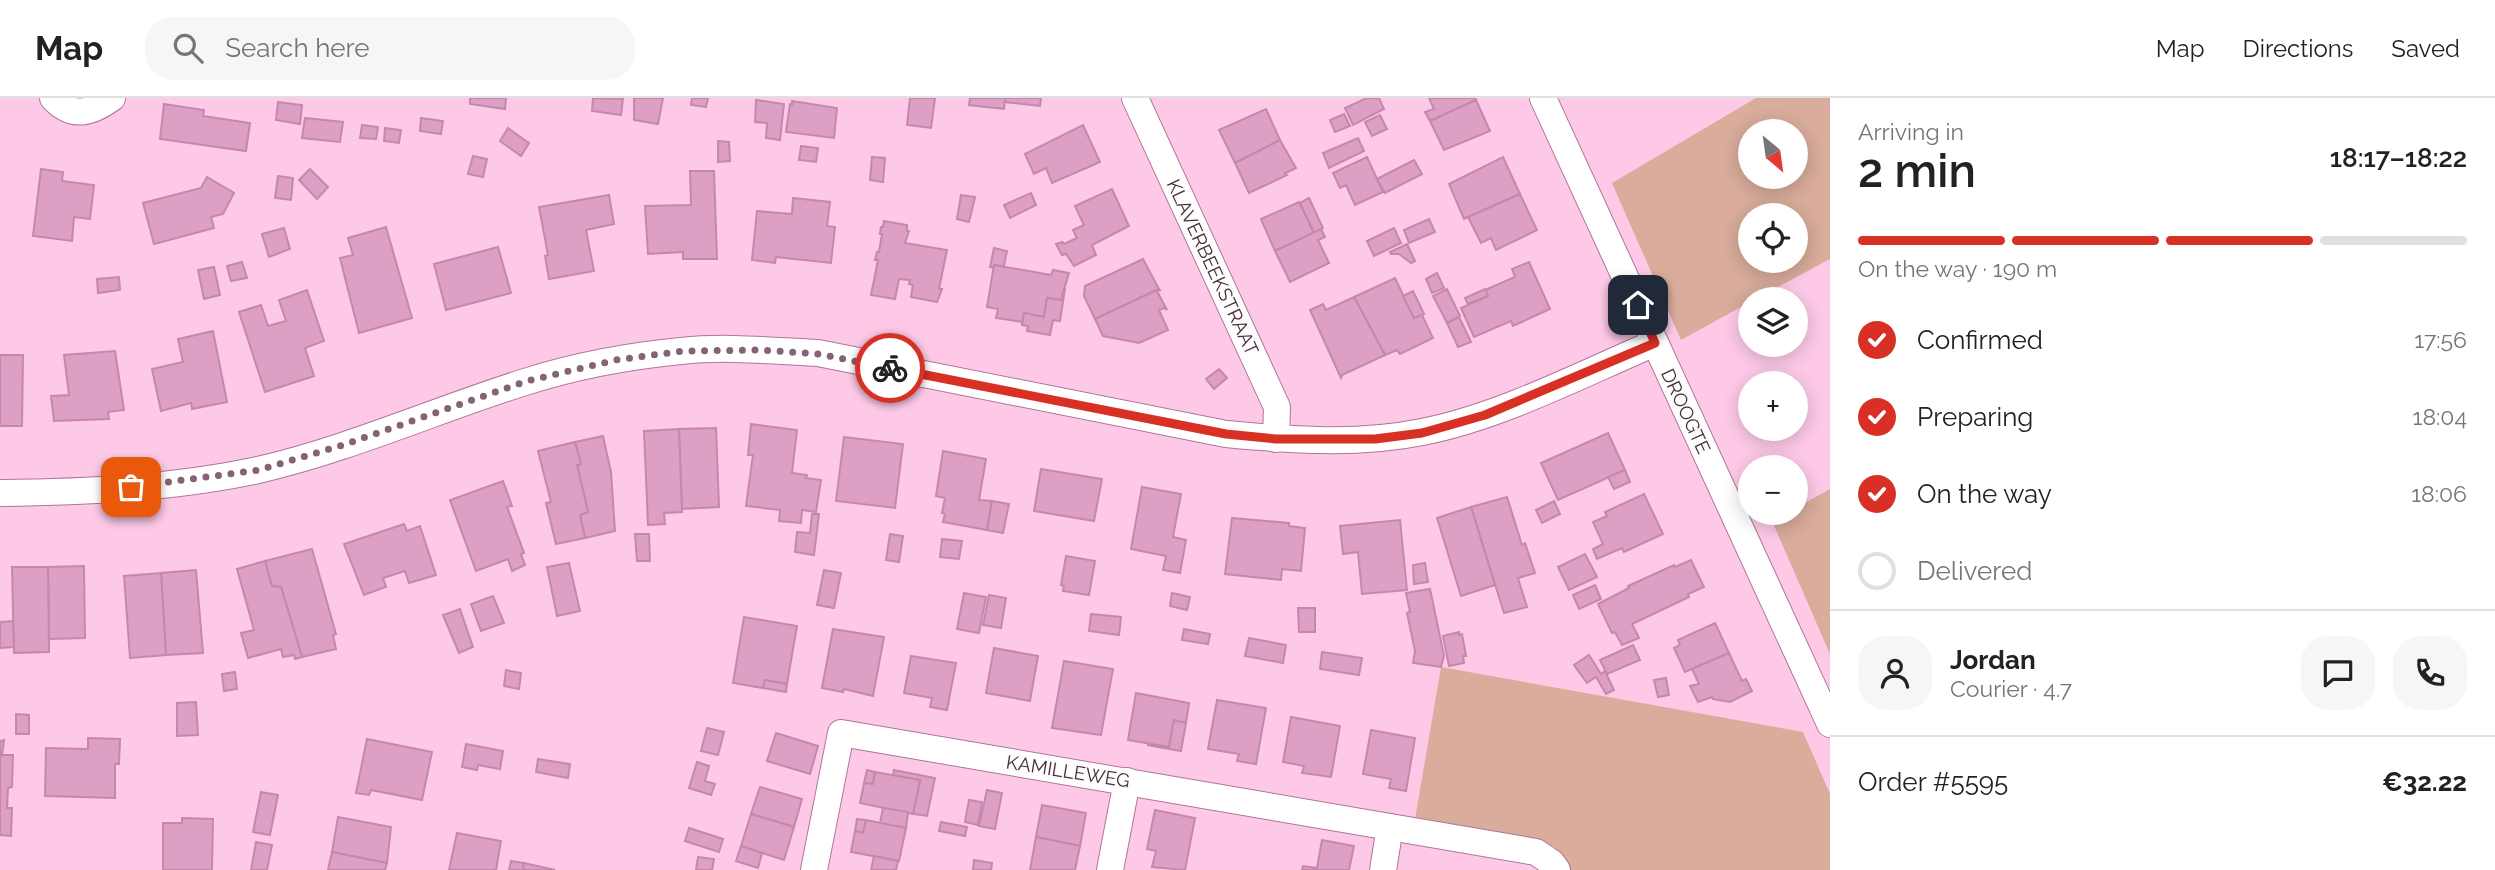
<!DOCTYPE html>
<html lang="en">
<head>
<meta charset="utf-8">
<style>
  body { margin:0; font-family:Raleway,sans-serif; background:#f6f6f6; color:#222; height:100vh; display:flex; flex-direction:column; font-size:26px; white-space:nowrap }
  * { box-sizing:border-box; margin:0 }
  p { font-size:23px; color:#767676 }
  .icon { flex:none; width:38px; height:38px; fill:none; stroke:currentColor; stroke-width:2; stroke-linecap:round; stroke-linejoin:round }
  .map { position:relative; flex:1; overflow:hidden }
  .details { display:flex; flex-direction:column; background:#fff; width:665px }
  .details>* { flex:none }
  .needle { width:46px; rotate:151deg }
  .tools { position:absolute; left:1738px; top:21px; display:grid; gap:14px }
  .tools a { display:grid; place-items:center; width:70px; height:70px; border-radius:50%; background:#fff; box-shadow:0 4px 18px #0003; font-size:35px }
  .pin { position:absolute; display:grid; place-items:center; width:60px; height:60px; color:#fff; margin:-30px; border-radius:14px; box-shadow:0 4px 10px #0006 }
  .courier { position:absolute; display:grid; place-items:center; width:70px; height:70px; margin:-35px; border:5px solid #d93025; border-radius:50%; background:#fff; color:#222; box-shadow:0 2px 9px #0007 }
  .head em { font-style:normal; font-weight:600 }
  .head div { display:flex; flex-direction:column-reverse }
  .head { display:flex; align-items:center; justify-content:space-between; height:119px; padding:0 28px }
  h1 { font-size:46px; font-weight:600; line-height:52px }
  .bar { display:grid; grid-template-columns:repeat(4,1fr); gap:10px 7px; align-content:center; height:84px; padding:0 28px }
  .bar i { height:9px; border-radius:5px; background:#e0e0e0 }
  .bar .current { background:#d93025 }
  .bar p { grid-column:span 4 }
  .line { display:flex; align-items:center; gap:18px; padding:0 28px; border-top:2px solid #e0e0e0 }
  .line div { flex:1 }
  .round { display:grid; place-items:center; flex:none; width:74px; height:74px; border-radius:28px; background:#f6f6f6 }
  ol { padding:0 28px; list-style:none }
  li { display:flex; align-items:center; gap:21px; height:77px }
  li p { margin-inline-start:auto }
  li .icon { padding:7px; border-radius:50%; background:#d93025; color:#fff; stroke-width:4 }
  li:last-child { color:#767676 }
  li i { width:38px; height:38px; border:4px solid #e0e0e0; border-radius:50% }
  header { display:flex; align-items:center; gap:42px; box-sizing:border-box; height:98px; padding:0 35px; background:#fff; border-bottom:2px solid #e0e0e0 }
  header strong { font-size:33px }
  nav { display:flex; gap:38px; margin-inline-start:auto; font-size:24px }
  .search { width:490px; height:63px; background:#f6f6f6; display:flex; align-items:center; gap:18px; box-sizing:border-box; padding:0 24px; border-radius:28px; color:#767676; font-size:26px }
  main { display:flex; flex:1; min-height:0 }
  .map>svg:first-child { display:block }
  .green { fill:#d9ac9b; fill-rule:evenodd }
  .building { fill:#dd9fc4; stroke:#c588ad; stroke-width:2 }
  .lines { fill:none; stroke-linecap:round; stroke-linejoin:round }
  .street-casing { stroke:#b07599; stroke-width:28 }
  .street { stroke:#fff; stroke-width:26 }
  .done { stroke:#856377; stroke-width:7; stroke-dasharray:0 12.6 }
  .route { stroke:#d93025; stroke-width:9 }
  .labels { text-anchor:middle; stroke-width:5; stroke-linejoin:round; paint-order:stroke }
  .street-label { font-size:19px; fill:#452c3b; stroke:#fbfcfb }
</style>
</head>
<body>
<header>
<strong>Map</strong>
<div class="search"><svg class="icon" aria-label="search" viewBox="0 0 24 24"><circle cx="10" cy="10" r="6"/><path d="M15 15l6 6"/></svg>Search here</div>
<nav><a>Map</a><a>Directions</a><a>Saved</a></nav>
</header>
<main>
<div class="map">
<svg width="1830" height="772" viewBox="0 0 1830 772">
  <rect width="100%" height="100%" fill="#fdc9e7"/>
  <g class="green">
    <path d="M1756 0H1830V161L1756 201H1750V204L1681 242 1612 85ZM1750 33H1796V79H1750ZM1750 117H1796V163H1750Z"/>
    <polygon points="1830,391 1830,556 1772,423 1788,415 1796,415 1796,410"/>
    <polygon points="1441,569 1803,634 1830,696 1830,772 1571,772 1554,748 1415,721"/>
  </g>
  <g class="building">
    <polygon points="470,0 506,0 505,11 470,6"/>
    <polygon points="593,0 623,1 621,17 592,13"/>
    <polygon points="634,0 663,0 658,26 634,22"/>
    <polygon points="692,0 708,0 706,9 691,7"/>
    <polygon points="910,0 935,0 931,30 907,27"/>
    <polygon points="970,0 1005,0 1004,11 969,7"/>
    <polygon points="1005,0 1041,0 1040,8 1005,4"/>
    <polygon points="1367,0 1379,0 1384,11 1353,27 1345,10"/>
    <polygon points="1429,0 1475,0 1476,2 1430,23 1425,14 1434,11"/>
    <polygon points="756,2 784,6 780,42 766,40 767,25 755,24"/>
    <polygon points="1476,2 1490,33 1444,52 1430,23"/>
    <polygon points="792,3 837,10 834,40 786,34 790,6 792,7"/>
    <polygon points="278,4 302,7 300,26 276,22"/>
    <polygon points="164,6 204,12 203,18 250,25 246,53 160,41"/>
    <polygon points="1266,11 1280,42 1235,65 1219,32"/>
    <polygon points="1344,16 1350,28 1335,34 1330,22"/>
    <polygon points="1380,17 1387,31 1372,38 1365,24"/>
    <polygon points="305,20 343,24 340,44 302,40"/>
    <polygon points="421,20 443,23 441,36 420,33"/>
    <polygon points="362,27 378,29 376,41 360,40"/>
    <polygon points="1083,27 1100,64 1052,85 1046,70 1034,76 1025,56"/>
    <polygon points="385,30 401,32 399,45 384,43"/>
    <polygon points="508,30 529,45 521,58 500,43"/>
    <polygon points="1358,40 1364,53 1329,70 1323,55"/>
    <polygon points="1280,42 1296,70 1285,75 1287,77 1249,95 1235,65"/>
    <polygon points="718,43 729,44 730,63 718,64"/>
    <polygon points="801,48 818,50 816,64 799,62"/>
    <polygon points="473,58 487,61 483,79 468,76"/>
    <polygon points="872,59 885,60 883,84 870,82"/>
    <polygon points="1367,59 1383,94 1355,107 1346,87 1340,90 1333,75"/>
    <polygon points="1503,59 1520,96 1464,121 1449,86"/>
    <polygon points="1414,62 1422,76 1385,95 1377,81"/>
    <polygon points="41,71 63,74 62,83 94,87 90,121 74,119 72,143 33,138"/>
    <polygon points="310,71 328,89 317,101 299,82"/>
    <polygon points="690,73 714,73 717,161 683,161 683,154 648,156 645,108 691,107"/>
    <polygon points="278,78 293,80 291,102 275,100"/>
    <polygon points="207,79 234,95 223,116 211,119 214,130 154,146 143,105 201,90"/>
    <polygon points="1112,91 1129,128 1092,147 1096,157 1074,168 1066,156 1062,157 1056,146 1062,144 1064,146 1077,140 1073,132 1084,127 1075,108"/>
    <polygon points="1031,95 1036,107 1010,120 1004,107"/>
    <polygon points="1520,96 1537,132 1496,152 1491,140 1481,145 1468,119"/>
    <polygon points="609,97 614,126 586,132 594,173 549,181 545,158 548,157 539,109"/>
    <polygon points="961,97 975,99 969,124 957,121"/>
    <polygon points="793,100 830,104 827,128 835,129 831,165 776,159 775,165 752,162 757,113 792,116"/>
    <polygon points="1309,100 1323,130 1314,135 1300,105"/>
    <polygon points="1299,104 1314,135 1275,153 1261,121"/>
    <polygon points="1429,121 1435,134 1409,145 1404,132"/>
    <polygon points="884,123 907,127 907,133 909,133 905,145 947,152 939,191 942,191 937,204 911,199 913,187 909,186 910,182 899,181 895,201 871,197 878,162 875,162 877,154 879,154 882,136 880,136 881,129 883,129"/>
    <polygon points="386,129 412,220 359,235 340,160 353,157 348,140"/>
    <polygon points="284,130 290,151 269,159 262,136"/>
    <polygon points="1394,130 1401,145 1374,158 1367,143"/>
    <polygon points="1321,131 1325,139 1318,142 1329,165 1290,184 1275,153"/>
    <polygon points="1407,146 1415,163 1411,165 1399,156 1391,156 1390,154"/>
    <polygon points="498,149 511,195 446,212 434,166"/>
    <polygon points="994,150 1007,153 1004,168 994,167 994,170 990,169"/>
    <polygon points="1143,161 1159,191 1095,221 1084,198 1085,188"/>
    <polygon points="242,164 247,180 231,183 227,168"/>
    <polygon points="1529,164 1550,211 1513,228 1511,223 1474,239 1461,210 1488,198 1485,192 1515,179 1512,171"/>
    <polygon points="994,167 1051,177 1053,172 1069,175 1061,202 1047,200 1044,219 1024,215 1023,224 996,220 998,211 987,209"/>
    <polygon points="214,169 220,197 204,201 198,172"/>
    <polygon points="1437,175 1444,190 1432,195 1426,181"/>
    <polygon points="119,179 120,192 98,195 97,181"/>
    <polygon points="1395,180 1414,220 1422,217 1433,240 1400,256 1397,252 1385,257 1354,199"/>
    <polygon points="1064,191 1065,191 1060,223 1053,222 1050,237 1027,233 1028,228 1022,227 1024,215 1044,219 1047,200 1061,202"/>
    <polygon points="1159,191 1160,192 1157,193 1167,212 1164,210 1159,212 1168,232 1139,245 1103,238 1095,221"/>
    <polygon points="1447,191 1460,218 1447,225 1433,198"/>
    <polygon points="1485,191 1488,198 1468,206 1465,200"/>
    <polygon points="307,192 324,243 305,250 314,278 265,294 239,214 261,207 268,228 286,223 279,202"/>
    <polygon points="1413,193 1424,216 1414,220 1403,198"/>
    <polygon points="1354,199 1385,257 1342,277 1341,280 1310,212 1323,206 1326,212"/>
    <polygon points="1459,219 1471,244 1458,249 1447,225"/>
    <polygon points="213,233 227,304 192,311 191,305 161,313 152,271 183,264 178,241"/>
    <polygon points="115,253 124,312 108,314 109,321 54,323 51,298 69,297 64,257"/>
    <polygon points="0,257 23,257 22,328 0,328"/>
    <polygon points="1219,271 1227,280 1214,291 1206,281"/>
    <polygon points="751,326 797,332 792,375 807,377 806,380 821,382 816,414 802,412 801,425 779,423 780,412 746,408 753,357 748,357"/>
    <polygon points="716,330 719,409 682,411 679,331"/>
    <polygon points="679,331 682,414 664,415 665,426 648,427 644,333"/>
    <polygon points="1608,335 1625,372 1558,402 1541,365"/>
    <polygon points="603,338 611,374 615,433 585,440 580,417 588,414 577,367 581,366 575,344"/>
    <polygon points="844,339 903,346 895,410 836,403"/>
    <polygon points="575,344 581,366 577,367 588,414 580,417 585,440 556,446 546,405 551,404 538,353"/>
    <polygon points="943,353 986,361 979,402 992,403 987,432 943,424 945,416 942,415 945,400 936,398"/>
    <polygon points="1041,371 1102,381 1094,423 1034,413"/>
    <polygon points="1625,372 1630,384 1614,391 1608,379"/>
    <polygon points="503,383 512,408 507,409 524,455 521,456 525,467 512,473 508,461 476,473 450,402"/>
    <polygon points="1142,389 1181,396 1173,439 1186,442 1180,475 1163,472 1166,458 1131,451"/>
    <polygon points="1644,396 1663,436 1624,454 1622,450 1597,461 1593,451 1603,446 1593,424 1607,418 1605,414"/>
    <polygon points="1507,399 1522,447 1525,445 1535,475 1518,480 1527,509 1504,515 1471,409"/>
    <polygon points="992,403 1009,406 1003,435 987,432"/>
    <polygon points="1554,403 1560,416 1542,425 1536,412"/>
    <polygon points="1471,409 1495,487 1461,498 1437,420"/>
    <polygon points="812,416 819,416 814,457 795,454 797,434 810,435"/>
    <polygon points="1232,420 1289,425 1289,428 1305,430 1301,473 1282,471 1281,482 1225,476"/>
    <polygon points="1400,422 1407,492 1362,496 1358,454 1343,456 1340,428"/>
    <polygon points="404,426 407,433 420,428 436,477 409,485 405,473 383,480 386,489 364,497 344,446"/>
    <polygon points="635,436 649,436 650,463 637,463"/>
    <polygon points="890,436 903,438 899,464 886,462"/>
    <polygon points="942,441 962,443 959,461 940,459"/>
    <polygon points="312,451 336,536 333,537 336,551 302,559 281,489 272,488 265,463"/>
    <polygon points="1585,456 1597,479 1569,492 1558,469"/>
    <polygon points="1066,458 1095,463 1089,497 1063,493 1064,488 1061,487"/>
    <polygon points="1691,462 1704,489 1688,496 1689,499 1632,526 1639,540 1622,547 1615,534 1612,535 1598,506 1629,490 1628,488 1674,467 1675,469"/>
    <polygon points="265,463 272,488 281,489 302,559 295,561 294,557 283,559 281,551 248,560 241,535 254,532 237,471"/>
    <polygon points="569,465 580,513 557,518 547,469"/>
    <polygon points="1425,465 1428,484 1414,486 1413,467"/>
    <polygon points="84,468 85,540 49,541 48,469"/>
    <polygon points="12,469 48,469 49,554 14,555"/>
    <polygon points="196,472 203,555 166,557 161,475"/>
    <polygon points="824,472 841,475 834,510 817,507"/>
    <polygon points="161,475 166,557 130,560 124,478"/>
    <polygon points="1595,487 1601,501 1579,511 1573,497"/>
    <polygon points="1430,491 1444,558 1441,569 1413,565 1415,553 1407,515 1410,514 1406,495"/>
    <polygon points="964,495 986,499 979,535 957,531"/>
    <polygon points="1172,495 1190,499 1187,512 1170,508"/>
    <polygon points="989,497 1006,500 1001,530 983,527"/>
    <polygon points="493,498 504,525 481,533 471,506"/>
    <polygon points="1298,510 1315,510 1315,534 1299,534"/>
    <polygon points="460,511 473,549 459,555 443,517"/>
    <polygon points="1091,516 1121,519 1119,537 1089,533"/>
    <polygon points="744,519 797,528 787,586 765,582 763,590 733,585"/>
    <polygon points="13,523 14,549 0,550 0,524"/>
    <polygon points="1715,525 1729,555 1685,574 1674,550 1680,547 1678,542"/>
    <polygon points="833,531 884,539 873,598 844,591 843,594 822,590"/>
    <polygon points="1184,531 1210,536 1208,546 1182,542"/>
    <polygon points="1459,534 1459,537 1462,536 1466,558 1463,558 1464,565 1449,568 1443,538"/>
    <polygon points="1249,540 1286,547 1283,565 1245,558"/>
    <polygon points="1633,547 1640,562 1607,576 1600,562"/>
    <polygon points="994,550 1038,558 1030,603 986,595"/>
    <polygon points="1322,554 1362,560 1359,577 1320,571"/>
    <polygon points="1729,555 1742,583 1746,581 1752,593 1730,604 1713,601 1712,599 1698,604 1690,588 1699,586 1692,571"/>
    <polygon points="1589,557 1601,576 1605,573 1614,592 1606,596 1596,579 1587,585 1574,567"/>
    <polygon points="911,558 956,565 947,612 930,609 932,600 904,595"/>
    <polygon points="1064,563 1113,571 1101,637 1052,630"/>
    <polygon points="506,572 521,575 519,591 504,588"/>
    <polygon points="235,574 237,591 224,593 222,576"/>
    <polygon points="1666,580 1669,597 1658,599 1654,582"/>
    <polygon points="765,582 787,586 786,594 763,590"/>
    <polygon points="1136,595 1189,605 1186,625 1174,622 1169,649 1128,642"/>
    <polygon points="1217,602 1266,610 1256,666 1237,663 1239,656 1208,651"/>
    <polygon points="196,604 198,637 177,638 177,605"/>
    <polygon points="16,616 29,617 29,636 16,636"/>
    <polygon points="1291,619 1340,628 1331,679 1302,675 1304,668 1283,664"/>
    <polygon points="1174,622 1186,625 1181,653 1147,647 1169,649"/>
    <polygon points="707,630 724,634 718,657 701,653"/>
    <polygon points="1371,632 1415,640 1406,693 1389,690 1391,681 1363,676"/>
    <polygon points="776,635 818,648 810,676 767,663"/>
    <polygon points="88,640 120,641 119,666 115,666 115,700 45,698 46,650 88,651"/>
    <polygon points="367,641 432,654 422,702 371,692 369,697 356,695"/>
    <polygon points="4,642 2,657 13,657 12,689 8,690 7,710 12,710 11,738 0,737 0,643"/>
    <polygon points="466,646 503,653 500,671 478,667 477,672 462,669"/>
    <polygon points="538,661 570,666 568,680 536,674"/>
    <polygon points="697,664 709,668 705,683 715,686 711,697 689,690"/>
    <polygon points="867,672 875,674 873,686 864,685"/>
    <polygon points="894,672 935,680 927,718 913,716 920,682 893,677"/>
    <polygon points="875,674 920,682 913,716 860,705 864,685 873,686"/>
    <polygon points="760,689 802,701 794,729 751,716"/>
    <polygon points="987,692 1002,695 995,731 979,728"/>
    <polygon points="261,694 278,697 270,737 253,734"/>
    <polygon points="969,702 982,704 978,727 965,724"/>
    <polygon points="1042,707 1086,715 1080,748 1036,739"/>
    <polygon points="883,710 908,714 906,730 880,725"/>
    <polygon points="1155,712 1195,720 1185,772 1152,769 1156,753 1147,751"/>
    <polygon points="751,716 794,729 784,762 741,748"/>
    <polygon points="338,719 391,729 387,765 332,754"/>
    <polygon points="182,720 213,721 212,772 163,772 163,725 182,725"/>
    <polygon points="857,721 866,722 863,735 855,733"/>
    <polygon points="866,722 906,730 899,763 851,754 855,733 863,735"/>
    <polygon points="941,724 967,729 965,738 939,733"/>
    <polygon points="689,730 723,741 719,754 685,743"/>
    <polygon points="457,735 501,743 496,772 449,772"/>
    <polygon points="1036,739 1080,748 1075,772 1030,772"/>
    <polygon points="1322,742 1354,748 1349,772 1302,772 1303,768 1317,770"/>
    <polygon points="256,744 272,747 267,772 251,772"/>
    <polygon points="741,748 762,755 758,770 736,763"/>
    <polygon points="332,754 387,765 385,772 328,772"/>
    <polygon points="874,758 898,763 896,772 871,772"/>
    <polygon points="698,759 714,761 712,772 696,772"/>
    <polygon points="974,762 992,765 991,772 973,772"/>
    <polygon points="511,763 524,765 523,772 509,772"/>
    <polygon points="524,765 555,772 523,772"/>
  </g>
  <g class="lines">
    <g class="street-casing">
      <g id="street">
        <path d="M53 0C73 21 91 15 112 0"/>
        <polyline points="1135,0 1277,309 1276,341"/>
        <polyline points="1543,0 1830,626"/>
        <path d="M0 395C85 394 175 390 258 372 349 351 436 312 525 284 575 268 629 258 681 253 726 248 773 253 818 255L1226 336C1291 342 1359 347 1422 334 1500 319 1582 276 1655 245"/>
        <polyline points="1390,729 1536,754 1552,765 1557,772"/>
        <polyline points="814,772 841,635 1390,729 1383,772"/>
        <polyline points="1110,772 1127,683"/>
      </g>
    </g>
    <use href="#street" class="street"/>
  </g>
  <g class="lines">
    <polyline class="done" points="131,389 259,372 343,347 527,283 616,262 683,253 761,252 818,256 890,270"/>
    <polyline class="route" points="890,270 1226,336 1276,341 1375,341 1422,335 1485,317 1655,245 1638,207"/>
  </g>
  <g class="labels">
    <g class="street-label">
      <text transform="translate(1213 169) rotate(65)" y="7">KLAVERBEEKSTRAAT</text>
      <text transform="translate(1686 313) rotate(65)" y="7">DROOGTE</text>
      <text transform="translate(1068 673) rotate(9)" y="7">KAMILLEWEG</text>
    </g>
  </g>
</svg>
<div class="tools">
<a><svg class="needle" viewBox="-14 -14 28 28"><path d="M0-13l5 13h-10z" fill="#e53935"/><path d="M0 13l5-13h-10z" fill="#767676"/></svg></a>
<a><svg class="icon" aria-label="locate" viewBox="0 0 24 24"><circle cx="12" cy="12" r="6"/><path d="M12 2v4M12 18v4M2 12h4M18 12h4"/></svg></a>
<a><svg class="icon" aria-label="layers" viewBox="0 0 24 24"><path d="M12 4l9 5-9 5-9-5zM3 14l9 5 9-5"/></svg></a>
<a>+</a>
<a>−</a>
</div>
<div class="pin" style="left:131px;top:389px;background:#ea580c"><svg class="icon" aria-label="bag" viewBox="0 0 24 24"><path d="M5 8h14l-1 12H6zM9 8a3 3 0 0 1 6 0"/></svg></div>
<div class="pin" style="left:1638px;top:207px;background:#1f2937"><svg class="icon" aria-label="home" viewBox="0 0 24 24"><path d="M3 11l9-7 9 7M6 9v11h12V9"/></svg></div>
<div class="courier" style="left:890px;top:270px"><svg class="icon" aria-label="bike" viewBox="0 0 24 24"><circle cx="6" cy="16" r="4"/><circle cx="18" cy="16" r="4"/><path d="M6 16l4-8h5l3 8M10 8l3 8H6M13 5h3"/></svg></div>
</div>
<section class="details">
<div class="head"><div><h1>2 min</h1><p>Arriving in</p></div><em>18:17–18:22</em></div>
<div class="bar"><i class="current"></i><i class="current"></i><i class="current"></i><i></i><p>On the way · 190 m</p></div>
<ol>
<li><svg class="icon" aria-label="check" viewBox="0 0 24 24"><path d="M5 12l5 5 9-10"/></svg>Confirmed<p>17:56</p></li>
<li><svg class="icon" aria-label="check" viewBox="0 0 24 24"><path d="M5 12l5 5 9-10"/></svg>Preparing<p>18:04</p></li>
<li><svg class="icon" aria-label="check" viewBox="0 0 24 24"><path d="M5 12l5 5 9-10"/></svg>On the way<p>18:06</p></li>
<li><i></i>Delivered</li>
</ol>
<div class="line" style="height:126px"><a class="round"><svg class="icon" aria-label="person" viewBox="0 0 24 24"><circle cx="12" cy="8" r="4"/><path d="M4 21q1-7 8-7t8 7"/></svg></a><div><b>Jordan</b><p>Courier · 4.7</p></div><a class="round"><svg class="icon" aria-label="chat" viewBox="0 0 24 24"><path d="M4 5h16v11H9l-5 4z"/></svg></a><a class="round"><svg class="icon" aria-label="phone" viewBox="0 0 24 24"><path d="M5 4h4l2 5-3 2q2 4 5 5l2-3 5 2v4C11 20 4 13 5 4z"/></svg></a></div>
<div class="line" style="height:91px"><div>Order #5595</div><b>€32.22</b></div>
</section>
</main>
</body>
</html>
